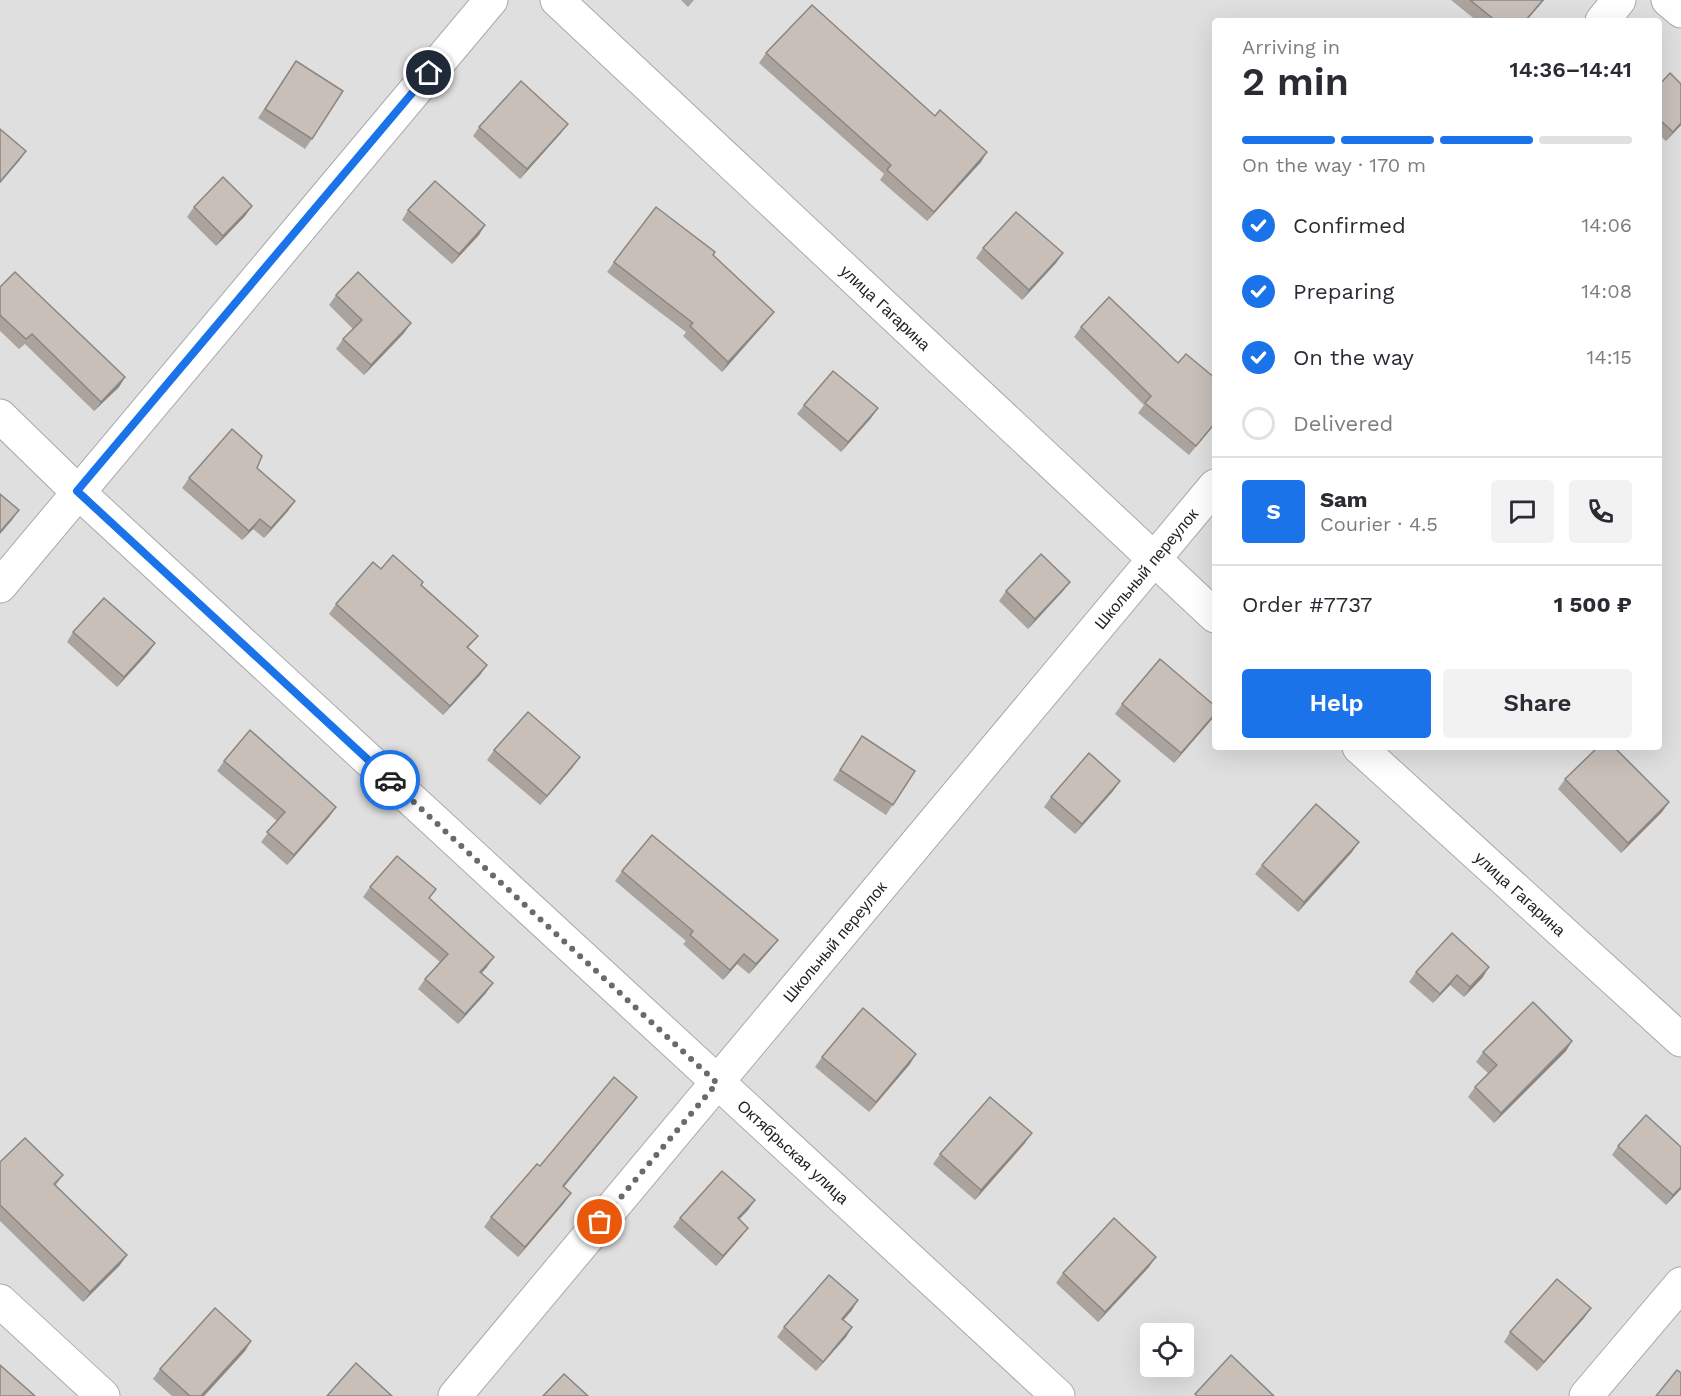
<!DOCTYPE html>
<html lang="en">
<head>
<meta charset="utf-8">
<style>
  body { margin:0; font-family:"Work Sans",sans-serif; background:#f2f2f3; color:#2b2b33; height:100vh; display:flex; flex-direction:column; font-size:22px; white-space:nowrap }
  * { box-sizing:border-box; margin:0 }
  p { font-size:20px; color:#7c7c81 }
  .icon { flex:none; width:33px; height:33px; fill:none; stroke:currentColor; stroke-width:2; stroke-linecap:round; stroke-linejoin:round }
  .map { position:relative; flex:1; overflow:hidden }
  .drawer { position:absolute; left:1212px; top:18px; width:450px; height:732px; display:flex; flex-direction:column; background:#fff; border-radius:6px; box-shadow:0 6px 24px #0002 }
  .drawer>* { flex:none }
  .fabs { position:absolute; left:1140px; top:1323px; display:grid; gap:12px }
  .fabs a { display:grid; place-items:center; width:54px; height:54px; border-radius:6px; background:#fff; box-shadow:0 6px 24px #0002; font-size:30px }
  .pin { position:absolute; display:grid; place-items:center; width:51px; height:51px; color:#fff; margin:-26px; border:3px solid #fff; border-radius:50%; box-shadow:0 2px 6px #0007 }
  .courier { position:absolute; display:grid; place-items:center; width:60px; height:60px; margin:-30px; border:4px solid #1a73e8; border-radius:50%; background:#fff; color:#222; box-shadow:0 2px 8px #0007 }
  .head em { font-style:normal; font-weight:600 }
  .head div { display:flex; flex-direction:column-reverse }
  .head { display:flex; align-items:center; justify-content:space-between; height:102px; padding:0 30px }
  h1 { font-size:39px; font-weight:600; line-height:45px }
  .bar { display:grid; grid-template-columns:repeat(4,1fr); gap:9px 6px; align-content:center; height:72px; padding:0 30px }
  .bar i { height:8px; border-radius:4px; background:#e1e1e2 }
  .bar .selected { background:#1a73e8 }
  .bar p { grid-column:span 4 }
  .line { display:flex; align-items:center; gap:15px; padding:0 30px; border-top:2px solid #e1e1e2 }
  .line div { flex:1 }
  .round { display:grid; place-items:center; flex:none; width:63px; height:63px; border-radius:6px; background:#f2f2f3 }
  ol { padding:0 30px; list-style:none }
  li { display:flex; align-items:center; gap:18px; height:66px }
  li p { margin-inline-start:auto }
  li .icon { padding:6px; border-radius:50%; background:#1a73e8; color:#fff; stroke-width:4 }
  li:last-child { color:#7c7c81 }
  li i { width:33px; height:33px; border:3px solid #e1e1e2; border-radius:50% }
  .primary-button { display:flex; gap:12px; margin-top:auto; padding:12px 30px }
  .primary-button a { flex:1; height:69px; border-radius:6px; background:#1a73e8; color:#fff; font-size:24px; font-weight:600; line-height:69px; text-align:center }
  .primary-button a+a { background:#f2f2f3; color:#2b2b33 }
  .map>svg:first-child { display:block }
  .residential { fill:#e0dfdf; fill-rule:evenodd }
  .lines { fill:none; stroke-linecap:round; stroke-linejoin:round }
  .minor-casing { stroke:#a9a9a9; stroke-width:35 }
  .tertiary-casing { stroke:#a9a9a9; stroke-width:35 }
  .minor { stroke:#fff; stroke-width:33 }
  .tertiary { stroke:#fff; stroke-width:33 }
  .wall { fill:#aba49e }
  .shaded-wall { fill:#8b8681 }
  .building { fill:#c7bfb8; stroke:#8b8681; stroke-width:1.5 }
  .done { stroke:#6b6a68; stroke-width:6; stroke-dasharray:0 10.8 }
  .route { stroke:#1a73e8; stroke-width:8 }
  .labels { text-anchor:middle; stroke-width:5; stroke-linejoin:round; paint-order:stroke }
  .street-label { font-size:16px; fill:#222; stroke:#fff }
</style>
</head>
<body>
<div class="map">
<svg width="1681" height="1396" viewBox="0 0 1681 1396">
  <rect width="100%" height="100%" fill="#f2efe9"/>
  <path class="residential" d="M0 0H1681V1396H0ZM1215 21H1659V747H1215ZM1150 1334H1184V1366H1150Z"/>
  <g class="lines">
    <g class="minor-casing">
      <g id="minor">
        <path id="s1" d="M557 0 1215 616"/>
        <polyline points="1668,0 1681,11"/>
        <polyline points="1602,21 1619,0"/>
        <path id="s2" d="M0 416 77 491 1058 1396"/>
        <path id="s3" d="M1359 747 1681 1040"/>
        <polyline points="0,1301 103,1396"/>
        <path id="s4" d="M455 1396 1215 486"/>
        <polyline points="1586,1396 1681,1284"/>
      </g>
    </g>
    <g class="tertiary-casing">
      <polyline id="tertiary" points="0,586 491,0"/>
    </g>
    <use href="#minor" class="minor"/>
    <use href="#tertiary" class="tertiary"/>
  </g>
  <g class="wall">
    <polygon points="681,0 694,0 688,7"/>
    <polygon points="1451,0 1544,0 1526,21 1477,21"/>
    <polygon points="766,53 935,116 987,152 981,162 927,221 880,180 884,174 759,63"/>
    <polygon points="289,71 312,139 305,149 258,118"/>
    <polygon points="1681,84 1681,125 1666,141 1659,135 1659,85"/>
    <polygon points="479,127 561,133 520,179 473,136"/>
    <polygon points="252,206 245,216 216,246 187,217 194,207"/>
    <polygon points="408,210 479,235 452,264 402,220"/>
    <polygon points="983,248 1063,253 1056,263 1022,300 976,258"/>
    <polygon points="713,255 767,321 722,372 683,336 686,332 607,272 614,262"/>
    <polygon points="0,287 125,377 119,387 94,411 25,344 19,349 0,331"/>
    <polygon points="336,295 411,323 404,333 364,375 336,349 343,339 353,329 329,305"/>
    <polygon points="1081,327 1215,378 1215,424 1189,455 1138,413 1144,405 1074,337"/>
    <polygon points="804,405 878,408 871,418 841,452 797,414"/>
    <polygon points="257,468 295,501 288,511 264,538 253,529 242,540 182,488 189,478"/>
    <polygon points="381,569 421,585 478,636 468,648 487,665 480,675 443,715 329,614 336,604"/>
    <polygon points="1070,582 1063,591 1028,629 999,601 1006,591"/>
    <polygon points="73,632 155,643 148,653 117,687 67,642"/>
    <polygon points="1122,704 1212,719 1174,763 1115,714"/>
    <polygon points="862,736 915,771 886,815 833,780"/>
    <polygon points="494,750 573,767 540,805 487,760"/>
    <polygon points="224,761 336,807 329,817 287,865 261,842 277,821 217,771"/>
    <polygon points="1565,779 1669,802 1662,812 1621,853 1558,789"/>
    <polygon points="1120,781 1113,791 1075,834 1044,807 1051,797"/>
    <polygon points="1352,852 1298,912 1255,874 1262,865"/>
    <polygon points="622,871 771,949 749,974 737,964 723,980 683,944 686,941 615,881"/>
    <polygon points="370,887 429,899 487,967 481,974 486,993 458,1024 418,989 425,979 440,962 363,897"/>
    <polygon points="1416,972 1483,977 1464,997 1450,985 1433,1003 1409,982"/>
    <polygon points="1572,1041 1566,1051 1494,1123 1468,1097 1475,1087 1488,1073 1476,1062 1483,1052"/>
    <polygon points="822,1057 910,1064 869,1112 815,1067"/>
    <polygon points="637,1097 630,1106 564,1187 571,1193 564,1203 518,1257 484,1227 491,1217 540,1166"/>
    <polygon points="1025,1143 975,1200 933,1164 940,1154"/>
    <polygon points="1618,1146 1681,1189 1666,1205 1612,1155"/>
    <polygon points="0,1162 63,1175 56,1185 120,1265 83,1302 0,1221"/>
    <polygon points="755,1200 748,1210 739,1219 741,1237 716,1266 673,1227 680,1218"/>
    <polygon points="1149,1267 1098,1322 1056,1283 1063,1273"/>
    <polygon points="1591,1308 1584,1318 1537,1371 1504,1342 1510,1332"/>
    <polygon points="852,1310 843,1320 852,1327 846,1337 816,1371 777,1337 784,1327"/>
    <polygon points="251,1341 245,1351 204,1396 172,1396 153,1379 160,1369"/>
  </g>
  <g class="shaded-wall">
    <polygon points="1543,0 1544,0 1526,21 1525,21"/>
    <polygon points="1681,123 1681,125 1666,141 1673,132"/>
    <polygon points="568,124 561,133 520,179 527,169"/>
    <polygon points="26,151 19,161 0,183 0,182"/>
    <polygon points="987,152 981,162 927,221 934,212"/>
    <polygon points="252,206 245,216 216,246 223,236"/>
    <polygon points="485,225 479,235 452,264 459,254"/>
    <polygon points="1063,253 1056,263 1022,300 1029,290"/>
    <polygon points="774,312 767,321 722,372 728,362"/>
    <polygon points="411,323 404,333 364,375 371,365"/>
    <polygon points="125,377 119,387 94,411 101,402"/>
    <polygon points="878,408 871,418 841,452 848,442"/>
    <polygon points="295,501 288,511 264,538 271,528"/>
    <polygon points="19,510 12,520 0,534 0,532"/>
    <polygon points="260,519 253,529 242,540 249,531"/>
    <polygon points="1070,582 1063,591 1028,629 1035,619"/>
    <polygon points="155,643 148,653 117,687 124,677"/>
    <polygon points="487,665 480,675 443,715 450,706"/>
    <polygon points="1215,714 1212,719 1174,763 1181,753"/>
    <polygon points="580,757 573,767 540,805 547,796"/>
    <polygon points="1120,781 1113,791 1075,834 1082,824"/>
    <polygon points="1669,802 1662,812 1621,853 1628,843"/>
    <polygon points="336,807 329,817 287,865 294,855"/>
    <polygon points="1359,842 1352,852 1298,912 1304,902"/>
    <polygon points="778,940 771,949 749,974 756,964"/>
    <polygon points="744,954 737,964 723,980 730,970"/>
    <polygon points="494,957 487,967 473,982 480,972"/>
    <polygon points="1489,967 1483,977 1464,997 1470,987"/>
    <polygon points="1457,975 1450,985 1433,1003 1440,994"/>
    <polygon points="493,983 486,993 458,1024 465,1014"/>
    <polygon points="1572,1041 1566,1051 1494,1123 1501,1113"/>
    <polygon points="916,1054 910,1064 869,1112 876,1102"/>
    <polygon points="637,1097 630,1106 556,1196 563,1186"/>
    <polygon points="1032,1133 1025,1143 975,1200 981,1190"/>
    <polygon points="1681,1187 1681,1189 1666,1205 1673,1195"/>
    <polygon points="571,1193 564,1203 518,1257 525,1247"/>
    <polygon points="755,1200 748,1210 731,1228 738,1218"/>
    <polygon points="748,1228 741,1237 716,1266 723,1256"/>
    <polygon points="127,1255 120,1265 83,1302 90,1292"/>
    <polygon points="1156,1257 1149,1267 1098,1322 1105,1312"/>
    <polygon points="858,1300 852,1310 836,1329 842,1319"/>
    <polygon points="1591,1308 1584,1318 1537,1371 1544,1362"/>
    <polygon points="852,1327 846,1337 816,1371 823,1362"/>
    <polygon points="251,1341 245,1351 204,1396 201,1396"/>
  </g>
  <g class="building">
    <polygon points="1470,0 1543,0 1525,21 1496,21"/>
    <polygon points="812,5 935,116 940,110 987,152 934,212 887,170 891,165 766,53"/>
    <polygon points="296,61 343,91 312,139 265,109"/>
    <polygon points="1670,73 1681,84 1681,123 1673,132 1659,119 1659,85"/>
    <polygon points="521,81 568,124 527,169 479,127"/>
    <polygon points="0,129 26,151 0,182"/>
    <polygon points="223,177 252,206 223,236 194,207"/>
    <polygon points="435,181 485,225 459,254 408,210"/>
    <polygon points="656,207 715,252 713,255 774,312 728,362 690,326 693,323 614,262"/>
    <polygon points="1016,212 1063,253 1029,290 983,248"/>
    <polygon points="15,272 125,377 101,402 32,334 26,339 0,315 0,287"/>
    <polygon points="358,272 411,323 371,365 343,339 362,320 336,295"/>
    <polygon points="1109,297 1178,363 1186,354 1215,378 1215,423 1196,446 1145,403 1151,396 1081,327"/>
    <polygon points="833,371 878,408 848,442 804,405"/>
    <polygon points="232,429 262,456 257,468 295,501 271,528 260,519 249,531 189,478"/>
    <polygon points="0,494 19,510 0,532"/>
    <polygon points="1041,554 1070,582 1035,619 1006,591"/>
    <polygon points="393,555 423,582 421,585 478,636 467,647 487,665 450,706 336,604 373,562 381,569"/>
    <polygon points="104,598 155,643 124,677 73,632"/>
    <polygon points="1160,659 1215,706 1215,714 1181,753 1122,704"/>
    <polygon points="528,712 580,757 547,796 494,750"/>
    <polygon points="250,730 336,807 294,855 267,832 285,812 224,761"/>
    <polygon points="862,736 915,771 893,805 840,770"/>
    <polygon points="1598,747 1614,747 1669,802 1628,843 1565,779"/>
    <polygon points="1089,753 1120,781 1082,824 1051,797"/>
    <polygon points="1316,804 1359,842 1304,902 1262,865"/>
    <polygon points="652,835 778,940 756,964 744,954 730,970 690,935 693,931 622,871"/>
    <polygon points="397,856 436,889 429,898 494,957 480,972 493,983 465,1014 425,979 448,954 370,887"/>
    <polygon points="1452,933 1489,967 1470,987 1457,975 1440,994 1416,972"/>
    <polygon points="1533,1002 1572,1041 1501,1113 1475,1087 1497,1065 1483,1052"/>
    <polygon points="863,1008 916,1054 876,1102 822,1057"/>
    <polygon points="614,1077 637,1097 563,1186 571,1193 525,1247 491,1217 537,1164 540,1166"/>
    <polygon points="990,1097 1032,1133 981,1190 940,1154"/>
    <polygon points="1646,1115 1681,1147 1681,1187 1673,1195 1618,1146"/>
    <polygon points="25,1138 63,1175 54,1184 127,1255 90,1292 0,1205 0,1162"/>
    <polygon points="722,1171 755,1200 738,1218 748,1228 723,1256 680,1218"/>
    <polygon points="1114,1218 1156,1257 1105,1312 1063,1273"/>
    <polygon points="829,1275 858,1300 842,1319 852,1327 823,1362 784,1327"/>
    <polygon points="1557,1279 1591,1308 1544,1362 1510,1332"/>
    <polygon points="215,1308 251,1341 201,1396 190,1396 160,1369"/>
    <polygon points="1231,1355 1274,1396 1197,1396 1195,1394"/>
    <polygon points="356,1363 392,1396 327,1396"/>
    <polygon points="0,1365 35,1396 0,1396"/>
    <polygon points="1677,1370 1681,1373 1681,1396 1656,1396"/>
    <polygon points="564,1374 588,1396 543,1396"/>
  </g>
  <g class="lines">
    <polyline class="done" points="390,780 717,1083 600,1222"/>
    <polyline class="route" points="390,780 77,491 429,73"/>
  </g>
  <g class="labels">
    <g class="street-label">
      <text dy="6" stroke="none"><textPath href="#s1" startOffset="450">улица Гагарина</textPath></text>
      <text dy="6" stroke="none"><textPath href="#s4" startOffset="1078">Школьный переулок</textPath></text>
      <text dy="6" stroke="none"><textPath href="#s3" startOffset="218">улица Гагарина</textPath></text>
      <text dy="6" stroke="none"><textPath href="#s4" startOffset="592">Школьный переулок</textPath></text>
      <text dy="6" stroke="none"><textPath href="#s2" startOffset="1082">Октябрьская улица</textPath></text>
    </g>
  </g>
</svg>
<div class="fabs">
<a><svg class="icon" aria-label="locate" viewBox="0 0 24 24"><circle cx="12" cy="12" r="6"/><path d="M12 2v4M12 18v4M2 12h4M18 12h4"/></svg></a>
</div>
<div class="pin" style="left:600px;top:1222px;background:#ea580c"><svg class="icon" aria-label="bag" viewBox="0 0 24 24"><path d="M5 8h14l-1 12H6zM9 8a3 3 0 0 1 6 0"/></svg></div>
<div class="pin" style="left:429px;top:73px;background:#1f2937"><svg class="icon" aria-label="home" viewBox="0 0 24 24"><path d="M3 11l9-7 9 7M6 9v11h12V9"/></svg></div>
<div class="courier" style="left:390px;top:780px"><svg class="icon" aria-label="car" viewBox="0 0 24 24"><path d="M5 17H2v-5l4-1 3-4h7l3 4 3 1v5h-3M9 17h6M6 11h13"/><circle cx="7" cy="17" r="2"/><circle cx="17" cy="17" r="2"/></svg></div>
<section class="drawer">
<div class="head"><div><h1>2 min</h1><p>Arriving in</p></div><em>14:36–14:41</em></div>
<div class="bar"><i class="selected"></i><i class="selected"></i><i class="selected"></i><i></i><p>On the way · 170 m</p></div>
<ol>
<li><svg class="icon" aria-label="check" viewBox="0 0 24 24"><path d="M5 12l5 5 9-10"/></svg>Confirmed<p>14:06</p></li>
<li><svg class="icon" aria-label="check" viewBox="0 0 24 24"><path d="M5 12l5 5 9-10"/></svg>Preparing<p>14:08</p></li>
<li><svg class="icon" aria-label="check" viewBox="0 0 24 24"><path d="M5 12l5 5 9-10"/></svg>On the way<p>14:15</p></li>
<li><i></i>Delivered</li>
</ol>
<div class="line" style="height:108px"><b class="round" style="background:#1a73e8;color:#fff">S</b><div><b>Sam</b><p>Courier · 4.5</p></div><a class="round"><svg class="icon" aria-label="chat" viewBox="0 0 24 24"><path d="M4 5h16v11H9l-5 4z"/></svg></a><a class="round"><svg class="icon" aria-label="phone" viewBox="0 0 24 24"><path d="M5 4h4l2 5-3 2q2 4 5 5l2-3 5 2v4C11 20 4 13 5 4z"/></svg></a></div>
<div class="line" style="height:78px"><div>Order #7737</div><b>1 500 ₽</b></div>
<div class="primary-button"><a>Help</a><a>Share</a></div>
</section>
</div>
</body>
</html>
